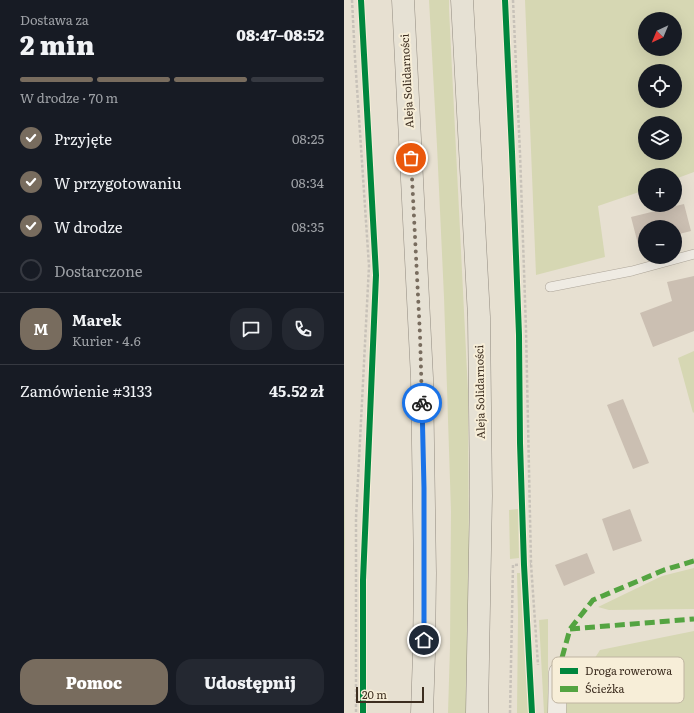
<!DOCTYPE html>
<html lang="pl">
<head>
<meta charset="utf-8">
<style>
  body { margin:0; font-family:Literata,serif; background:#242831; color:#f1f3f6; height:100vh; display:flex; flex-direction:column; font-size:15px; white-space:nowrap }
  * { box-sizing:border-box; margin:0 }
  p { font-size:13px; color:#9ea1a6 }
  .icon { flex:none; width:22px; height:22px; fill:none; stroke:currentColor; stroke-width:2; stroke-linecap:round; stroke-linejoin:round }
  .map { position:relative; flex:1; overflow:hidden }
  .side { display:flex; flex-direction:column; background:#171b24; width:344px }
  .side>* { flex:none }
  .needle { width:26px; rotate:224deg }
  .tools { position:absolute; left:294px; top:12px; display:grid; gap:8px }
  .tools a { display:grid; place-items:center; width:44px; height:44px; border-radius:50%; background:#171b24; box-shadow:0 4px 16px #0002; font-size:20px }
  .scale { position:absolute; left:12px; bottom:10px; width:68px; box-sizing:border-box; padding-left:4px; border:2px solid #3d2e20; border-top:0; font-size:11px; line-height:14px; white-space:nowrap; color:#3d2e20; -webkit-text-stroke:3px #f7eed8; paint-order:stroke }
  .pin { position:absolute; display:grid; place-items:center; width:34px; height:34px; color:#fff; margin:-17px; border:2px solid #fff; border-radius:50%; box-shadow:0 1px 4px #0007 }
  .courier { position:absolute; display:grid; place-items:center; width:40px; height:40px; margin:-20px; border:3px solid #1a73e8; border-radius:50%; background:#fff; color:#222; box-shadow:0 1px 5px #0007 }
  .summary em { font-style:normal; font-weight:800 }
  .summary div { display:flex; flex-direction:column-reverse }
  .summary { display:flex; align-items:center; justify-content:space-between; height:68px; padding:0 20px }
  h1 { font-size:26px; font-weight:800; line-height:30px }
  .bar { display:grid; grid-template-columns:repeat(4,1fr); gap:6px 4px; align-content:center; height:48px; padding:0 20px }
  .bar i { height:5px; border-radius:3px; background:#363941 }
  .bar .current { background:#786c5e }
  .bar p { grid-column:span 4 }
  .line { display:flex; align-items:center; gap:10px; padding:0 20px; border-top:1px solid #363941 }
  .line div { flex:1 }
  .round { display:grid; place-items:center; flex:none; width:42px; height:42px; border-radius:16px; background:#242831 }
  ol { padding:0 20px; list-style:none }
  li { display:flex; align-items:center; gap:12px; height:44px }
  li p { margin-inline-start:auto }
  li .icon { padding:4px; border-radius:50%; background:#786c5e; color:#fff; stroke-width:4 }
  li:last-child { color:#9ea1a6 }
  li i { width:22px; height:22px; border:2px solid #363941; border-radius:50% }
  .primary-button { display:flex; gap:8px; margin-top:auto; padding:8px 20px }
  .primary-button a { flex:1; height:46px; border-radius:16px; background:#786c5e; color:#fff; font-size:16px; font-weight:800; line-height:46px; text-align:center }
  .primary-button a+a { background:#242831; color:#f1f3f6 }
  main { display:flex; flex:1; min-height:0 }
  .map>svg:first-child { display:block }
  .green { fill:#d6d7b3; fill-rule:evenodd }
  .building { fill:#cbbfb2 }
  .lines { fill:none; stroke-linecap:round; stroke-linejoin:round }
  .lane-casing { stroke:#ada599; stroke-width:10 }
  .street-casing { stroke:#ada599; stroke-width:19 }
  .primary-casing { stroke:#928b80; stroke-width:23 }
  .path { stroke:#c8c2b9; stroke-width:2.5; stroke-dasharray:3 2; stroke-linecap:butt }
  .lane { stroke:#efebe3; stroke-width:9 }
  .street { stroke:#efebe3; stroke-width:18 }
  .primary { stroke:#e6e1d4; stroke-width:22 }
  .quiet { stroke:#54a441; stroke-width:5; stroke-dasharray:10 5; stroke-linecap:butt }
  .cycleway-casing { stroke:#f7eed8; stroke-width:8 }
  .cycleway { stroke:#00873e; stroke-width:6 }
  .done { stroke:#786c5e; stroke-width:4; stroke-dasharray:0 7.2 }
  .route { stroke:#1a73e8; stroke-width:5 }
  .labels { text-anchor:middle; stroke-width:4; stroke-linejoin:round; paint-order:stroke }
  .street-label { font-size:11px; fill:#3d2e20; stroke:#f7eed8 }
  .key { fill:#f7eed8; stroke:#bfb4a1; stroke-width:1 }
  .key-label { font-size:11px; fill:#3d2e20 }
</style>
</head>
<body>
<main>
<section class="side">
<div class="summary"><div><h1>2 min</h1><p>Dostawa za</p></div><em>08:47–08:52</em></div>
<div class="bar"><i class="current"></i><i class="current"></i><i class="current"></i><i></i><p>W drodze · 70 m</p></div>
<ol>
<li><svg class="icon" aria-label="check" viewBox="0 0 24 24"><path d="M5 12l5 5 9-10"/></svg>Przyjęte<p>08:25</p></li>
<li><svg class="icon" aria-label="check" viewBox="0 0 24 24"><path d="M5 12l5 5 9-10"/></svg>W przygotowaniu<p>08:34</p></li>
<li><svg class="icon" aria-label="check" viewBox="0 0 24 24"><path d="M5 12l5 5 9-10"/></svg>W drodze<p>08:35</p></li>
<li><i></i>Dostarczone</li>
</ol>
<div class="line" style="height:72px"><b class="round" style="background:#786c5e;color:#fff">M</b><div><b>Marek</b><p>Kurier · 4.6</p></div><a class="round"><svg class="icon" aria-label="chat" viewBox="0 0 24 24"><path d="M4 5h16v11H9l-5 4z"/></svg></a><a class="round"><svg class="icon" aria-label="phone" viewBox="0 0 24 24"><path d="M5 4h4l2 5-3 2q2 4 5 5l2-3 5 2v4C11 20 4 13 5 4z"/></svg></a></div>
<div class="line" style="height:52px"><div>Zamówienie #3133</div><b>45.52 zł</b></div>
<div class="primary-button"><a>Pomoc</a><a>Udostępnij</a></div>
</section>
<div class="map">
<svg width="350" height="713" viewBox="0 0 350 713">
  <rect width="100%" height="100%" fill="#e7e0d1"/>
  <g class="green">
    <polygon points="85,0 105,0 105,9 124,392 125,560 123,713 104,713 106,647 107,511 100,297 93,146"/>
    <path d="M181 0H350V172L331 179V175H301V190L254 206 261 257 192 275ZM301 19H331V49H301ZM301 71H331V101H301ZM301 123H331V153H301Z"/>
    <polygon points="350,351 350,412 349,413 334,358"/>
    <polygon points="0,453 1,540 0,713"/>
    <polygon points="174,509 175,558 166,559 165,510"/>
    <polygon points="350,568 350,609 265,610 254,607 318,576"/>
    <polygon points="173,573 176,573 184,713 173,713 174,615"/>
    <polygon points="204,619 204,713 200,713 195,620"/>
    <polygon points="350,631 350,713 222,713 222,685 227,680 240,675 256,650"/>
  </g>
  <g class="building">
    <polygon points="340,204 347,231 331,235 331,227 301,227 301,243 294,244 287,217"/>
    <polygon points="350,276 350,331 309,347 296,313 328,301 323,282"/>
    <polygon points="279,399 305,463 289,469 263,405"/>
    <polygon points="286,509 298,541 269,551 258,519"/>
    <polygon points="243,553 251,573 220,586 211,565"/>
  </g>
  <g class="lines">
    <g class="lane-casing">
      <polyline id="lane" points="206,287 288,271 350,254"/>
    </g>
    <g class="street-casing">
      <polyline id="street" points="213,713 214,672"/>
    </g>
    <g class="primary-casing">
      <g id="primary">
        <polyline points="59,0 78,378 81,573 80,653 78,713"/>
        <polyline points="118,0 135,317 137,496 133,713"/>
      </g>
    </g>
    <g class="path">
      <polyline points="8,0 11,58 25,266 12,518 12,713"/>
      <polyline points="169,0 176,153 182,329 187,564 194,665"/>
      <polyline points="166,713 169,565 187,564"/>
    </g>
    <use href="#lane" class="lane"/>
    <use href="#street" class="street"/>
    <use href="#primary" class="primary"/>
    <g class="quiet">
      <polyline points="226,629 350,619"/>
      <polyline points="214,672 226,629 249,600 320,570 350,561"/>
    </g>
    <g class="cycleway-casing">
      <g id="cycleway">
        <polyline points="17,0 32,275 19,580 19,713"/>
        <polyline points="161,0 168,152 175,335 176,443 180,565 188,713"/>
      </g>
    </g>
    <use href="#cycleway" class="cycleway"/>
  </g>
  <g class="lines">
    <polyline class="done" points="67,158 76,335 78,403"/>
    <polyline class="route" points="78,403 80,488 80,640"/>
  </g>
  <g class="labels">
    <g class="street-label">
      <text transform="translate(63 81) rotate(-93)" y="4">Aleja Solidarności</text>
      <text transform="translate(136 392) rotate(-91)" y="4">Aleja Solidarności</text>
    </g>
  </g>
  <rect x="208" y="657" width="132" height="46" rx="6" class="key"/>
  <rect x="216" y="668" width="18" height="6" fill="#00873e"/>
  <rect x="216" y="686" width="18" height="6" fill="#54a441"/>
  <g class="key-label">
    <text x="241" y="675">Droga rowerowa</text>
    <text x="241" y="693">Ścieżka</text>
  </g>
</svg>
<div class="tools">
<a><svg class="needle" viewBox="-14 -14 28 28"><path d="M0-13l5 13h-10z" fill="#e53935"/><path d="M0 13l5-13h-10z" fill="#9ea1a6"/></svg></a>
<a><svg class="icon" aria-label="locate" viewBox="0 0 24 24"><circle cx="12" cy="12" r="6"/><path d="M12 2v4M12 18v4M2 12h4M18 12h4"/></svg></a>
<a><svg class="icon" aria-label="layers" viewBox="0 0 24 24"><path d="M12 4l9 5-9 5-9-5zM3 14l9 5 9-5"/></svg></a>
<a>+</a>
<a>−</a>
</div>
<div class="scale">20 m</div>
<div class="pin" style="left:67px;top:158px;background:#ea580c"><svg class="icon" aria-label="bag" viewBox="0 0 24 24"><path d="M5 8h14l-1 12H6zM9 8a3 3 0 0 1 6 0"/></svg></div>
<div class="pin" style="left:80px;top:640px;background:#1f2937"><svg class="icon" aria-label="home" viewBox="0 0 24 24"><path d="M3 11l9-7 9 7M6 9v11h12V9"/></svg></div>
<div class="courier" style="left:78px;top:403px"><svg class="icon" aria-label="bike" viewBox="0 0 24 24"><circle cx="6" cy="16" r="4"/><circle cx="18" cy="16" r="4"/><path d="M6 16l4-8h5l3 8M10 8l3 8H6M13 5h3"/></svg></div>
</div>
</main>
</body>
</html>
